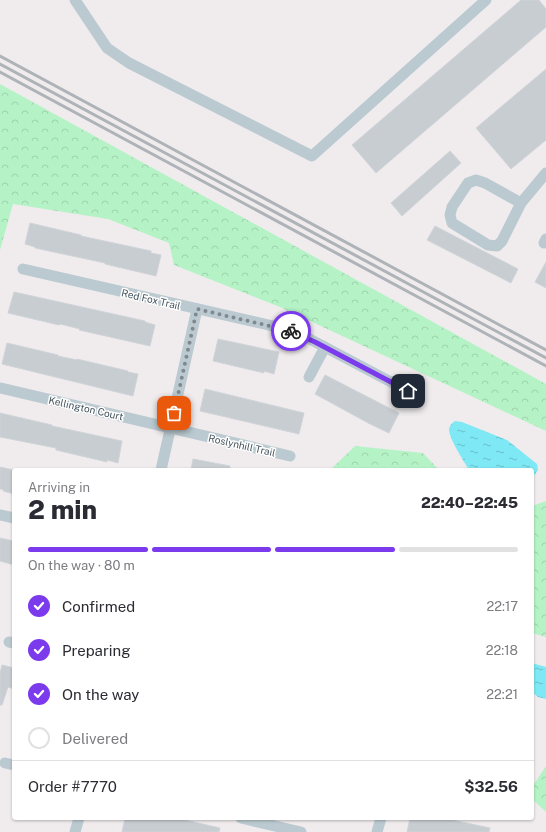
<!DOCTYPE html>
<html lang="en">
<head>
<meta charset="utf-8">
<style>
  body { margin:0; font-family:"Public Sans",sans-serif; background:#f7f7f7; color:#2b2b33; height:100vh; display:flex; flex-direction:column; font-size:15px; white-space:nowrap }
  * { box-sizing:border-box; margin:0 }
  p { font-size:13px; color:#7c7c81 }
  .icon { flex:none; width:22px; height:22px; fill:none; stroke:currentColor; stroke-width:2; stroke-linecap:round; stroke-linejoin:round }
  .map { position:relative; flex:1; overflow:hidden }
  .details { position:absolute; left:12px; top:468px; width:522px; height:352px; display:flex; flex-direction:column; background:#fff; border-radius:4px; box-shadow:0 1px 3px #0004 }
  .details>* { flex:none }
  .pin { position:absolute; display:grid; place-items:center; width:34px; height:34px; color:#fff; margin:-17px; border-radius:8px; box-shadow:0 2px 6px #0006 }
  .courier { position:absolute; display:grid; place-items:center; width:40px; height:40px; margin:-20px; border:3px solid #7c3aed; border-radius:50%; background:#fff; color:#222; box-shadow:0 1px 5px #0007 }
  .overview em { font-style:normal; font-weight:800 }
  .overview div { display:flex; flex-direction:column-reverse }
  .overview { display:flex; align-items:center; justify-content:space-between; height:68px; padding:0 16px }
  h1 { font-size:26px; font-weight:800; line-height:30px }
  .bar { display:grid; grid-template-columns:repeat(4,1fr); gap:6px 4px; align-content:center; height:48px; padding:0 16px }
  .bar i { height:5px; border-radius:3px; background:#e1e1e2 }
  .bar .selected { background:#7c3aed }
  .bar p { grid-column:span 4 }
  .line { display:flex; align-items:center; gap:10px; padding:0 16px; border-top:1px solid #e1e1e2 }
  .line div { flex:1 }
  ol { padding:0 16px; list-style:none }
  li { display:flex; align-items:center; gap:12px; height:44px }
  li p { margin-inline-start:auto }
  li .icon { padding:4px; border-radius:50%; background:#7c3aed; color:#fff; stroke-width:4 }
  li:last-child { color:#7c7c81 }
  li i { width:22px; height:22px; border:2px solid #e1e1e2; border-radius:50% }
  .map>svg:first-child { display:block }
  .forest { fill:url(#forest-crowns) }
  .water { fill:url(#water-ripples) }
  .building { fill:#c8cdd2; stroke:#d0d4d9 }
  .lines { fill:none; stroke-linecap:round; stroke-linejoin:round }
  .minor { stroke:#bbcad1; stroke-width:11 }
  .rail { stroke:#aeb3b8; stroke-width:3 }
  .done { stroke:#80898f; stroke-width:4; stroke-dasharray:0 7.2 }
  .route { stroke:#7c3aed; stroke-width:5 }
  .labels { text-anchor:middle; stroke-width:3; stroke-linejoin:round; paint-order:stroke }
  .street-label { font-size:10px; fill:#43535c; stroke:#fff }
</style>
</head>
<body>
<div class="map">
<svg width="546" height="832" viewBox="0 0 546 832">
  <defs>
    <pattern id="forest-crowns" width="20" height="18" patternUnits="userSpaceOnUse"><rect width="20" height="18" fill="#b5f3c6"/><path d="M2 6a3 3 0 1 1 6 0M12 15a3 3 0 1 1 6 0" fill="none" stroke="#9dd2ac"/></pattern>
    <pattern id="water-ripples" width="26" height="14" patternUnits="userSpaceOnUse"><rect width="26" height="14" fill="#7ee9f4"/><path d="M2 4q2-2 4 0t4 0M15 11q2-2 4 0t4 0" fill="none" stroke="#69bfc9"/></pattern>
  </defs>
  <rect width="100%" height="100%" fill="#f0eced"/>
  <g class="forest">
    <polygon points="0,84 546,384 546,431 280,307 174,265 169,243 108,219 13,204 0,250"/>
    <polygon points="355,446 423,453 439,470 330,470"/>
    <polygon points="546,501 546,637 532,633 532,506"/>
    <polygon points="546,766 546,812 532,799 532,787"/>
  </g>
  <g class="water">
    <path d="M455 421 462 422 507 440 537 464 538 470 532 478V470H469C464 461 449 439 449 429 450 425 452 423 455 421Z"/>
    <polygon points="532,663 546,667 546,699 538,697 532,692"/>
  </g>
  <g class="building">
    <polygon points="521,0 539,0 546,9 546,27 376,173 352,145"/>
    <polygon points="546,69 546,140 511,169 476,128"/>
    <polygon points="450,151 461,163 402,216 391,203"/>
    <polygon points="30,223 81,235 81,236 151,251 151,253 161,255 156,276 105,264 105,263 35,248 35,247 25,244"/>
    <polygon points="435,226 518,269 511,283 427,240"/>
    <polygon points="546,262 546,288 535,282"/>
    <polygon points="14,292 145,321 145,322 155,325 150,346 79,330 80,329 60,324 59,325 8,313"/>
    <polygon points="218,339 279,352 274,374 264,371 264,373 213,361"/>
    <polygon points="7,343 58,355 58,356 77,360 77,359 128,371 128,372 138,374 133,396 2,364"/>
    <polygon points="325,375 399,413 389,433 370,424 315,394"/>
    <polygon points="205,389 304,413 299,434 200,411"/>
    <polygon points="0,413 52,425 52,426 122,441 118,463 107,460 107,462 56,450 56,448 0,437"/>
    <polygon points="193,459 230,466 230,470 191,470"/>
    <polygon points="0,467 14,470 14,494 3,491 4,490 0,489"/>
    <polygon points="0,538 14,541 14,565 0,561"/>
    <polygon points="2,665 14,668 14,689 8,687 2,705 0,705 0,673"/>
    <polygon points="125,818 176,818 220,828 219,832 122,832"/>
    <polygon points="410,818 443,818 490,828 489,832 407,832"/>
  </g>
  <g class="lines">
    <g class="minor">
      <polyline points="75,0 107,48 129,63 312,156 486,0"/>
      <polyline points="521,203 485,183 476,180 468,183 452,207 450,215 452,223 488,245 497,246 502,241 521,203 546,173"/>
      <polyline points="544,243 546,239"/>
      <polyline points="23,269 286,329 304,336 408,391"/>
      <polyline points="309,377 325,347"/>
      <polyline points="1,388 290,456"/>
      <polyline points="161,470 197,309"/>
      <polyline points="0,515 14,518"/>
      <polyline points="9,642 14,643"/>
      <polyline points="5,763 14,765"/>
      <polyline points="241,818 301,832"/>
      <polyline points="75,832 79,818"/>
      <polyline points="377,832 381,818"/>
    </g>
    <g class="rail">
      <polyline points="0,56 546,350"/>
      <polyline points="0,64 546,358"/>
      <polyline points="0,72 546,366"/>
    </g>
  </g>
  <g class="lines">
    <polyline class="done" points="174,413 197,309 291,331"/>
    <polyline class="route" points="291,331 315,342 408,391"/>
  </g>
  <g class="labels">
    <g class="street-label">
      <text transform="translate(151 299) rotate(13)" y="4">Red Fox Trail</text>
      <text transform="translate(86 408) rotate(13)" y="4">Kellington Court</text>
      <text transform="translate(242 445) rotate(13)" y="4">Roslynhill Trail</text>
    </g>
  </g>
</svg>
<div class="pin" style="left:174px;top:413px;background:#ea580c"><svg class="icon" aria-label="bag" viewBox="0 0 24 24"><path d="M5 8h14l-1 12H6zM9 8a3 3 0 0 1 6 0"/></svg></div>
<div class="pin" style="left:408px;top:391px;background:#1f2937"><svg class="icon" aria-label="home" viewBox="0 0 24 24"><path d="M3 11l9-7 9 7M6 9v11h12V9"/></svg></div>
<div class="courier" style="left:291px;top:331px"><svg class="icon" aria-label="bike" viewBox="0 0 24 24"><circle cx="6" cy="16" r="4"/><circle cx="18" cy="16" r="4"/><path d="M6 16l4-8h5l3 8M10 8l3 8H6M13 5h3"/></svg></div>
<section class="details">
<div class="overview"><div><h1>2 min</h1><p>Arriving in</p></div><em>22:40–22:45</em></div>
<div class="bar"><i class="selected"></i><i class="selected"></i><i class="selected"></i><i></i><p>On the way · 80 m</p></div>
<ol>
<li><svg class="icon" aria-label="check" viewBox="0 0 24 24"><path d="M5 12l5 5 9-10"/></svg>Confirmed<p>22:17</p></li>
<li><svg class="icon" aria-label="check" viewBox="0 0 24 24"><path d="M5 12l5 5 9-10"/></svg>Preparing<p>22:18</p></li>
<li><svg class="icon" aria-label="check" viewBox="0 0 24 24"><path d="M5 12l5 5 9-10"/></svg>On the way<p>22:21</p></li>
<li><i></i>Delivered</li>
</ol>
<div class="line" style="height:52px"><div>Order #7770</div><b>$32.56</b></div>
</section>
</div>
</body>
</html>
